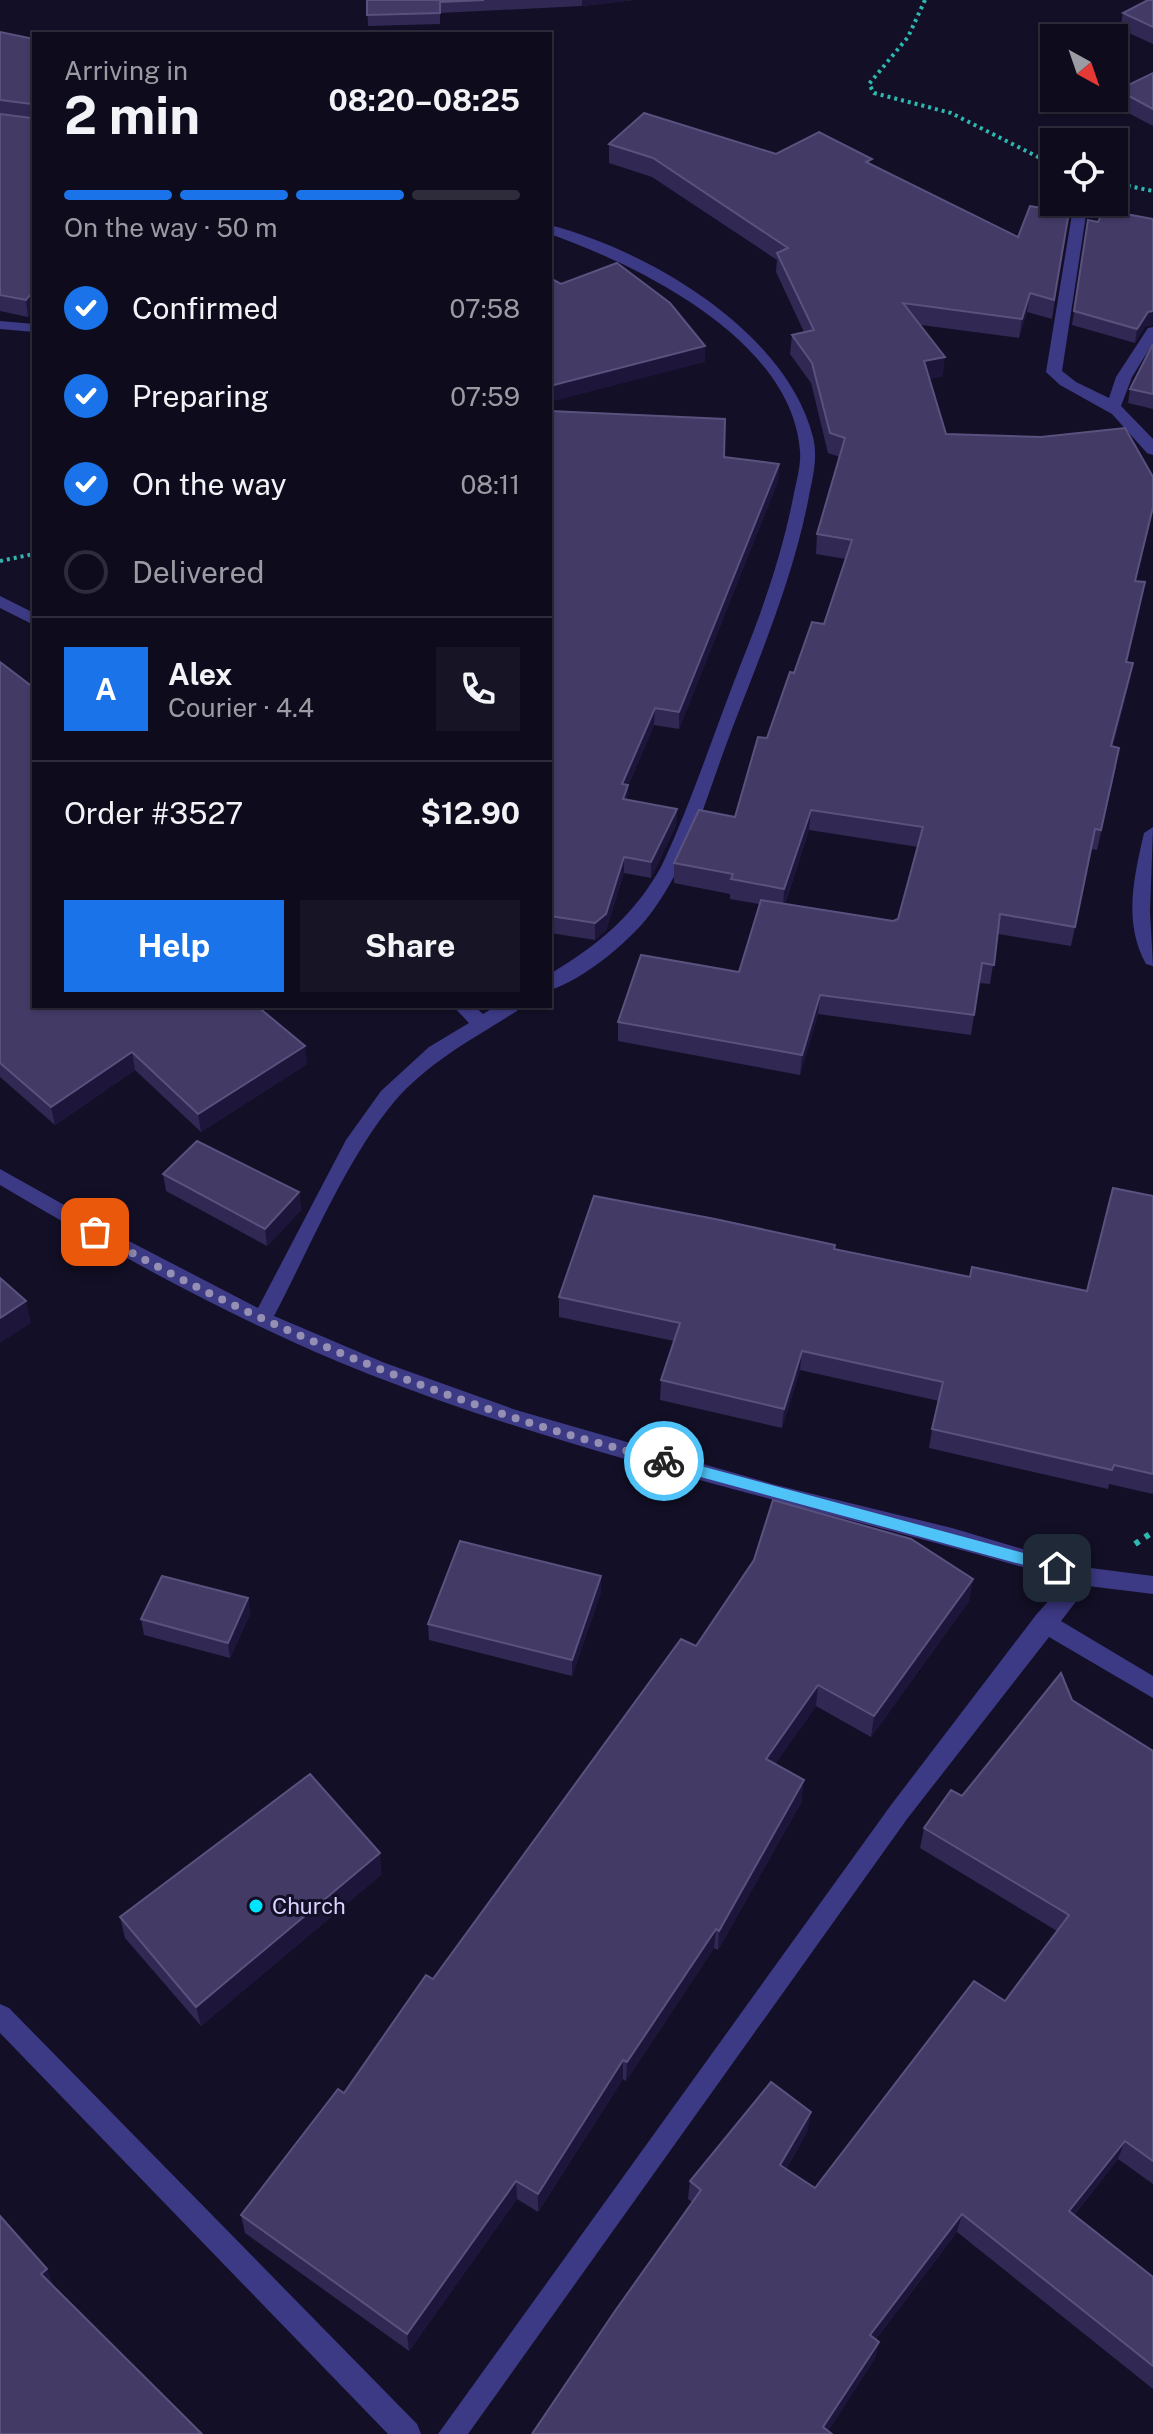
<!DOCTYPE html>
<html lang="en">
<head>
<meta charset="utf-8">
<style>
  body { margin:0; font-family:"Public Sans",sans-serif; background:#171425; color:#f1f3f6; height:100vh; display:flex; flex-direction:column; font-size:30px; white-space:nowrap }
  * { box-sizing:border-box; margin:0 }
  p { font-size:26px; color:#9b9ba3 }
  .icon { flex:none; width:44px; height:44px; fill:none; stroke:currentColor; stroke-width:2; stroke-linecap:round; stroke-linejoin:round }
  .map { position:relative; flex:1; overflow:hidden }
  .panel { position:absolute; left:32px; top:32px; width:520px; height:976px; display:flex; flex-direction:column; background:#0e0b1c; border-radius:0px; box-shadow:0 2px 6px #0004,0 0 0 2px #2e2b3b }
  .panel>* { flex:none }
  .needle { width:52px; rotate:140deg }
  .tools { position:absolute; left:1040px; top:24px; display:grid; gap:16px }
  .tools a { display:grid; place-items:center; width:88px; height:88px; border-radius:0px; background:#0e0b1c; box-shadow:0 2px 6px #0004,0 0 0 2px #2e2b3b; font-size:40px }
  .pin { position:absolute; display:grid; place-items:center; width:68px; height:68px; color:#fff; margin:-34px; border-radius:16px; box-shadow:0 4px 12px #0006 }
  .courier { position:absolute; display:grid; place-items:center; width:80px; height:80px; margin:-40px; border:6px solid #4fc3f7; border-radius:50%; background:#fff; color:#222; box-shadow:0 2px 10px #0007 }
  .head em { font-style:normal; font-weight:700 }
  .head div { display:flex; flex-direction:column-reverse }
  .head { display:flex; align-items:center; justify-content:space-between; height:136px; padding:0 32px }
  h1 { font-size:52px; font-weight:700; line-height:60px }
  .bar { display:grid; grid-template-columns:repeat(4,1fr); gap:12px 8px; align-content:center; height:96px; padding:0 32px }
  .bar i { height:10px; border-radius:6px; background:#2e2b3b }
  .bar .active { background:#1a73e8 }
  .bar p { grid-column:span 4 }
  .line { display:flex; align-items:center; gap:20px; padding:0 32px; border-top:2px solid #2e2b3b }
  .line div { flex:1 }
  .round { display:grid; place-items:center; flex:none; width:84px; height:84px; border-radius:0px; background:#171425 }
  ol { padding:0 32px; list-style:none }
  li { display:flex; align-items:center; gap:24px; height:88px }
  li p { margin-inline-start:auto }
  li .icon { padding:8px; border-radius:50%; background:#1a73e8; color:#fff; stroke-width:4 }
  li:last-child { color:#9b9ba3 }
  li i { width:44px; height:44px; border:4px solid #2e2b3b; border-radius:50% }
  .cta { display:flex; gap:16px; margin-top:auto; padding:16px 32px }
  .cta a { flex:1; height:92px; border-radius:0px; background:#1a73e8; color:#fff; font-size:32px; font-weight:700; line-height:92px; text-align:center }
  .cta a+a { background:#171425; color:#f1f3f6 }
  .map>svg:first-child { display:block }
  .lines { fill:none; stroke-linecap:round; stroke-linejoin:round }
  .path-far1 { stroke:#2fb8b0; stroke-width:4; stroke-dasharray:3 4; stroke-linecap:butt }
  .path { stroke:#2fb8b0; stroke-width:6; stroke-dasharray:5 7; stroke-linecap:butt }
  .street { fill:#3d3a85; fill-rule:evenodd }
  .wall { fill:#312854; fill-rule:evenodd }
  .shaded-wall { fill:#1d163a }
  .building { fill:#433a66; stroke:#5a527e; stroke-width:2 }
  .route { fill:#4fc3f7 }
  .done { stroke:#948fb3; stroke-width:8; stroke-dasharray:0 14.4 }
  .poi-dot { fill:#00e5ff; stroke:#130f26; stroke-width:3 }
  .labels { text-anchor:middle; stroke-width:6; stroke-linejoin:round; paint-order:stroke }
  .poi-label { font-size:22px; fill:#d9d4ff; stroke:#130f26; text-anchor:start }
</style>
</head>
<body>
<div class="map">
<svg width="1153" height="2434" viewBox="0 0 1153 2434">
  <rect width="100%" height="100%" fill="#130f26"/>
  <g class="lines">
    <g class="path-far1">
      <polyline points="925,0 908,37 869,84 874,93 951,113 1054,165"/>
      <polyline points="1114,183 1153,191"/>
      <polyline points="0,561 34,554"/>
    </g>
    <polyline class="path" points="1135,1544 1153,1532"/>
    <g class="street">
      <polygon points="1074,202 1088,202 1062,371 1076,382 1109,398 1116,377 1148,328 1153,327 1153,343 1132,377 1121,406 1153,439 1153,455 1147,453 1112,414 1060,385 1046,372"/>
      <path d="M550 225C649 251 786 331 813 437 818 457 813 476 809 496 793 580 759 658 729 737 707 795 691 857 654 909 634 938 584 980 550 990V974C598 945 635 915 662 865 693 799 715 729 742 661 764 606 783 551 794 493 797 479 801 465 800 451 792 340 640 266 550 234Z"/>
      <polygon points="0,321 34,324 34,332 0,329"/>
      <polygon points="0,596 34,613 34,625 0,608"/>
      <path d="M1153 827 1150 912 1153 966 1146 964C1123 922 1134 877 1144 833Z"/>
      <path d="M453 1006H474L483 1014 496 1006H519L517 1011C474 1038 427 1063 394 1102 345 1161 310 1248 274 1316L385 1363 516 1410 776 1485 952 1528 1083 1567 1153 1576V1594L1088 1586 1061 1621 1153 1676V1698L1049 1637 907 1819 468 2434H438L891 1805 1036 1615 1067 1580C835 1511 597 1463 371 1375 241 1324 120 1256 0 1185V1169L125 1239 258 1308 346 1140 381 1091 429 1047 469 1023Z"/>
      <polygon points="0,2004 9,2008 417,2424 421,2434 388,2434 0,2033"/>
    </g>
  </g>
  <g class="wall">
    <polygon points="367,0 633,0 582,6 440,13 440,24 368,26"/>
    <polygon points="1153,0 1153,44 1120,29 1123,13"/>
    <polygon points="0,32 34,39 34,309 28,317 0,311"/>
    <polygon points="1153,73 1153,126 1115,106 1118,90"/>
    <path d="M609 144 776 154 871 165 1018 237 1069 212 1052 319 1027 312 1019 338 921 325 943 376 929 379 946 434 1136 581 1141 602 1127 662 1133 663 1129 683 1113 746 1116 767 1097 850 1092 849 1071 946 998 934 990 984 979 983 971 1035 818 1014 800 1075 618 1041V1022L739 972 759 904 730 899V894L674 883V863L735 817 794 673 824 624 846 559 816 554 817 534 840 457 828 453 811 383 790 354 792 335 804 332 776 272 777 260 652 177 609 163ZM809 830 918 847 898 919 893 921 785 904Z"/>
    <polygon points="1153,219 1153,325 1145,326 1135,343 1072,325 1088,220 1098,222"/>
    <polygon points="1153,344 1153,409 1128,403 1130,389"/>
    <polygon points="550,411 724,457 779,464 778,481 679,729 654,725 628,786 627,800 677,809 676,825 651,878 624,873 606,930 595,940 550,933"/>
    <polygon points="0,662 34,1006 307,1064 201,1132 135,1070 55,1125 0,1077"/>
    <polygon points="163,1174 299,1192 301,1210 267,1246 166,1191"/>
    <polygon points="1153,1196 1153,1494 1109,1484 1108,1489 929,1448 932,1429 939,1401 800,1370 782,1428 660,1400 661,1380 674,1341 559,1317 559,1297 835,1245 834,1249 970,1277 1087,1291"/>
    <polygon points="973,1579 969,1601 871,1737 816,1706 775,1764 802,1801 718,1950 714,1948 626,2081 623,2079 538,2212 517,2199 409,2351 245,2233 241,2215 344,2093 696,1646"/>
    <polygon points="601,1592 572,1676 429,1640 428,1624"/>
    <polygon points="248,1598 250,1614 230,1658 144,1635 141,1619"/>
    <polygon points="1072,1700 1153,1751 1153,2184 1118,2159 1074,2215 1153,2277 1153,2389 957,2232 876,2339 879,2342 875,2358 828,2431 532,2434 692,2202 688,2199 690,2181 808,2130 786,2169 815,2188 1005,2001 1057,1931 920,1848 924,1828"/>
    <polygon points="382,1874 201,2026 125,1938 120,1917"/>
  </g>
  <g class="shaded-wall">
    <polygon points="582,0 633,0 582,6"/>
    <polygon points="34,290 34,309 28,317 26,300"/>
    <polygon points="1030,293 1027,312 1019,338 1022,319"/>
    <polygon points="1153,311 1153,325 1145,326 1135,343 1137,329 1148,312"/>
    <polygon points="705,346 705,362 550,402 550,386"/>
    <polygon points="945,357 943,376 922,381 924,361"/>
    <polygon points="779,464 778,481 679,729 679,712"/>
    <polygon points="1153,507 1153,512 1131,600 1135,581"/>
    <polygon points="1145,582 1141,602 1123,682 1126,662"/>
    <polygon points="1133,663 1129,683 1108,766 1111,746"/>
    <polygon points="655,708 654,725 628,786 627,802 622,815 622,784"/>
    <polygon points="677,809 676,825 651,878 651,862"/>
    <polygon points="811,810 809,830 783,909 784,889"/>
    <polygon points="624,857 624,873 606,930 595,940 595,923"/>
    <polygon points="820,995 818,1014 800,1075 802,1055"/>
    <polygon points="305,1046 307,1064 201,1132 198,1114"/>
    <polygon points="132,1052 135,1070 55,1125 51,1107"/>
    <polygon points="299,1192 301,1210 267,1246 265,1229"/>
    <polygon points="26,1301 31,1323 0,1343 0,1318"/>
    <polygon points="802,1351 800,1370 782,1428 784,1409"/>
    <polygon points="601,1576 601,1592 572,1676 572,1660"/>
    <polygon points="973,1579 969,1601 871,1737 874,1716"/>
    <polygon points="248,1598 250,1614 230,1658 228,1643"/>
    <polygon points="818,1685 816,1706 764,1780 766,1759"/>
    <polygon points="804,1780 802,1801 718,1950 719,1931"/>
    <polygon points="380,1853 382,1874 201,2026 196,2007"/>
    <polygon points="716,1929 714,1948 626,2081 627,2062"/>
    <polygon points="623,2060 623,2079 538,2212 538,2194"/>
    <polygon points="811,2112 808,2130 777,2184 780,2165"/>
    <polygon points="1125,2141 1118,2159 1063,2228 1069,2211"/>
    <polygon points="516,2181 517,2199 409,2351 407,2334"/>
    <polygon points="962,2214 957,2232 866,2352 870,2335"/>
    <polygon points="47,2269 54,2287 41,2274"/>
    <polygon points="879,2342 875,2358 826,2434 823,2427"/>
  </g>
  <g class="building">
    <polygon points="367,0 484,0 440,2 440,13 367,15"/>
    <polygon points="1148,0 1153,0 1153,27 1123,13"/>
    <polygon points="0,32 34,39 34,106 32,104 0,100"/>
    <polygon points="1153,73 1153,109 1118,90"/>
    <polygon points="34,109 34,290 26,300 0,295 0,114 31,118"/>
    <polygon points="644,113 776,154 819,132 872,159 866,162 1018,237 1030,206 1069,212 1054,300 1030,293 1022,319 903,303 945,357 924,361 946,434 1041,437 1125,428 1153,477 1153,507 1135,581 1145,582 1126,662 1133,663 1111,746 1119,748 1101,830 1095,829 1075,927 1000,914 994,965 982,963 974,1015 820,995 802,1055 618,1022 641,955 739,972 761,900 893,921 898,919 923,827 811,810 784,889 731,879 733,874 674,863 699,810 735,817 758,737 767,738 790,672 794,673 812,622 824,624 852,540 817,534 845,438 830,433 812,363 792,335 814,330 777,253 788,248 653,158 609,144"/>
    <polygon points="1104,210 1153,219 1153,311 1148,312 1137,329 1074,311 1088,220 1098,222"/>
    <polygon points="617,263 670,303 705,346 550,386 550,278 561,284"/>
    <polygon points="1153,344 1153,394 1130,389"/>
    <polygon points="550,411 725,419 724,457 779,464 679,712 655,708 622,784 628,785 623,799 677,809 651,862 624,857 606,914 595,923 550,916"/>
    <polygon points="0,662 34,688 34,1006 257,1006 305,1046 198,1114 132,1052 51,1107 0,1063"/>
    <polygon points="197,1141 299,1192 265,1229 163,1174"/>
    <polygon points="1113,1188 1153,1196 1153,1474 1114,1465 1112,1470 932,1429 943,1382 802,1351 784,1409 661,1380 680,1323 559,1297 594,1196 715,1219 835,1245 834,1249 970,1277 972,1267 1087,1291"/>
    <polygon points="0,1278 26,1301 0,1318"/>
    <polygon points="773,1500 911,1539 973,1579 874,1716 818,1685 766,1759 804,1780 719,1931 716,1929 627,2062 623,2060 538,2194 516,2181 407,2334 241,2215 338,2089 344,2093 426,1975 433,1979 681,1639 696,1646 754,1560"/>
    <polygon points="460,1541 601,1576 572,1660 428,1624"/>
    <polygon points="162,1576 248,1598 228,1643 141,1619"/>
    <polygon points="1061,1673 1072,1700 1153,1751 1153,2161 1125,2141 1069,2211 1153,2277 1153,2366 962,2214 870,2335 879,2342 823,2427 832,2434 532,2434 615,2311 701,2190 690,2181 771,2082 811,2112 780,2165 815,2188 974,1981 1005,2001 1069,1915 924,1828 951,1790 962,1796"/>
    <polygon points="310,1774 380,1853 196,2007 120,1917"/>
    <polygon points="0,2216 47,2269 41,2274 202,2434 0,2434"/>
  </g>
  <polygon class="route" points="664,1456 1057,1562 1064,1568 1057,1574 664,1467 657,1461"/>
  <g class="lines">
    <path class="done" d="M95 1232C227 1308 367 1369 512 1417 562 1434 614 1447 664 1461"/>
  </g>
  <circle class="poi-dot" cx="256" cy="1906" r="8"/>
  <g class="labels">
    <g class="poi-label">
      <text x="272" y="1914">Church</text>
    </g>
  </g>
</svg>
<div class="tools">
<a><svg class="needle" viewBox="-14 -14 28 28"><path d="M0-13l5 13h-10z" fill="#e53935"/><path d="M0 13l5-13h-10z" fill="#9b9ba3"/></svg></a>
<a><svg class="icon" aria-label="locate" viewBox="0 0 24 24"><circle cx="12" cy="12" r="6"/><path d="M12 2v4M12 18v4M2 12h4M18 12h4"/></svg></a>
</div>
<div class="pin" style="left:95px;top:1232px;background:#ea580c"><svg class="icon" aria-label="bag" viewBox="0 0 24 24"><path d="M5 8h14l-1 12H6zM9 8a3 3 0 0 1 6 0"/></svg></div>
<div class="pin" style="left:1057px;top:1568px;background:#1f2937"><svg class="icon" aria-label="home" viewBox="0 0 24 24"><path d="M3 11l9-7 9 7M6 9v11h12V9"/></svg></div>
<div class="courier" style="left:664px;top:1461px"><svg class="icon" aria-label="bike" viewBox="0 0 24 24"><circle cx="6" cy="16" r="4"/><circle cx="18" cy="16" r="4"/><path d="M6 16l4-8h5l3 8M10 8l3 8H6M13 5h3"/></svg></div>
<section class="panel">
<div class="head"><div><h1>2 min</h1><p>Arriving in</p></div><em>08:20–08:25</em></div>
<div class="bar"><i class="active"></i><i class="active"></i><i class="active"></i><i></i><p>On the way · 50 m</p></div>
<ol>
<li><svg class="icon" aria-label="check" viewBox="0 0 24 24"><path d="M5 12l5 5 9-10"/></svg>Confirmed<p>07:58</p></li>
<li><svg class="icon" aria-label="check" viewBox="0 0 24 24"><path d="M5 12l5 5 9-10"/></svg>Preparing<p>07:59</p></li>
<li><svg class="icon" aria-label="check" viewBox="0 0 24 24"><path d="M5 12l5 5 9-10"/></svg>On the way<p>08:11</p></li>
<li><i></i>Delivered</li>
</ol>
<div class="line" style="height:144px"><b class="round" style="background:#1a73e8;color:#fff">A</b><div><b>Alex</b><p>Courier · 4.4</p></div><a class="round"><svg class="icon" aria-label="phone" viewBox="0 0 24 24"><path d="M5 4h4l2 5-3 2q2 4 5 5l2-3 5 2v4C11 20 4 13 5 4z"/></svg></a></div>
<div class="line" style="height:104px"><div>Order #3527</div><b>$12.90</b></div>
<div class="cta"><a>Help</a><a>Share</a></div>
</section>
</div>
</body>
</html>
